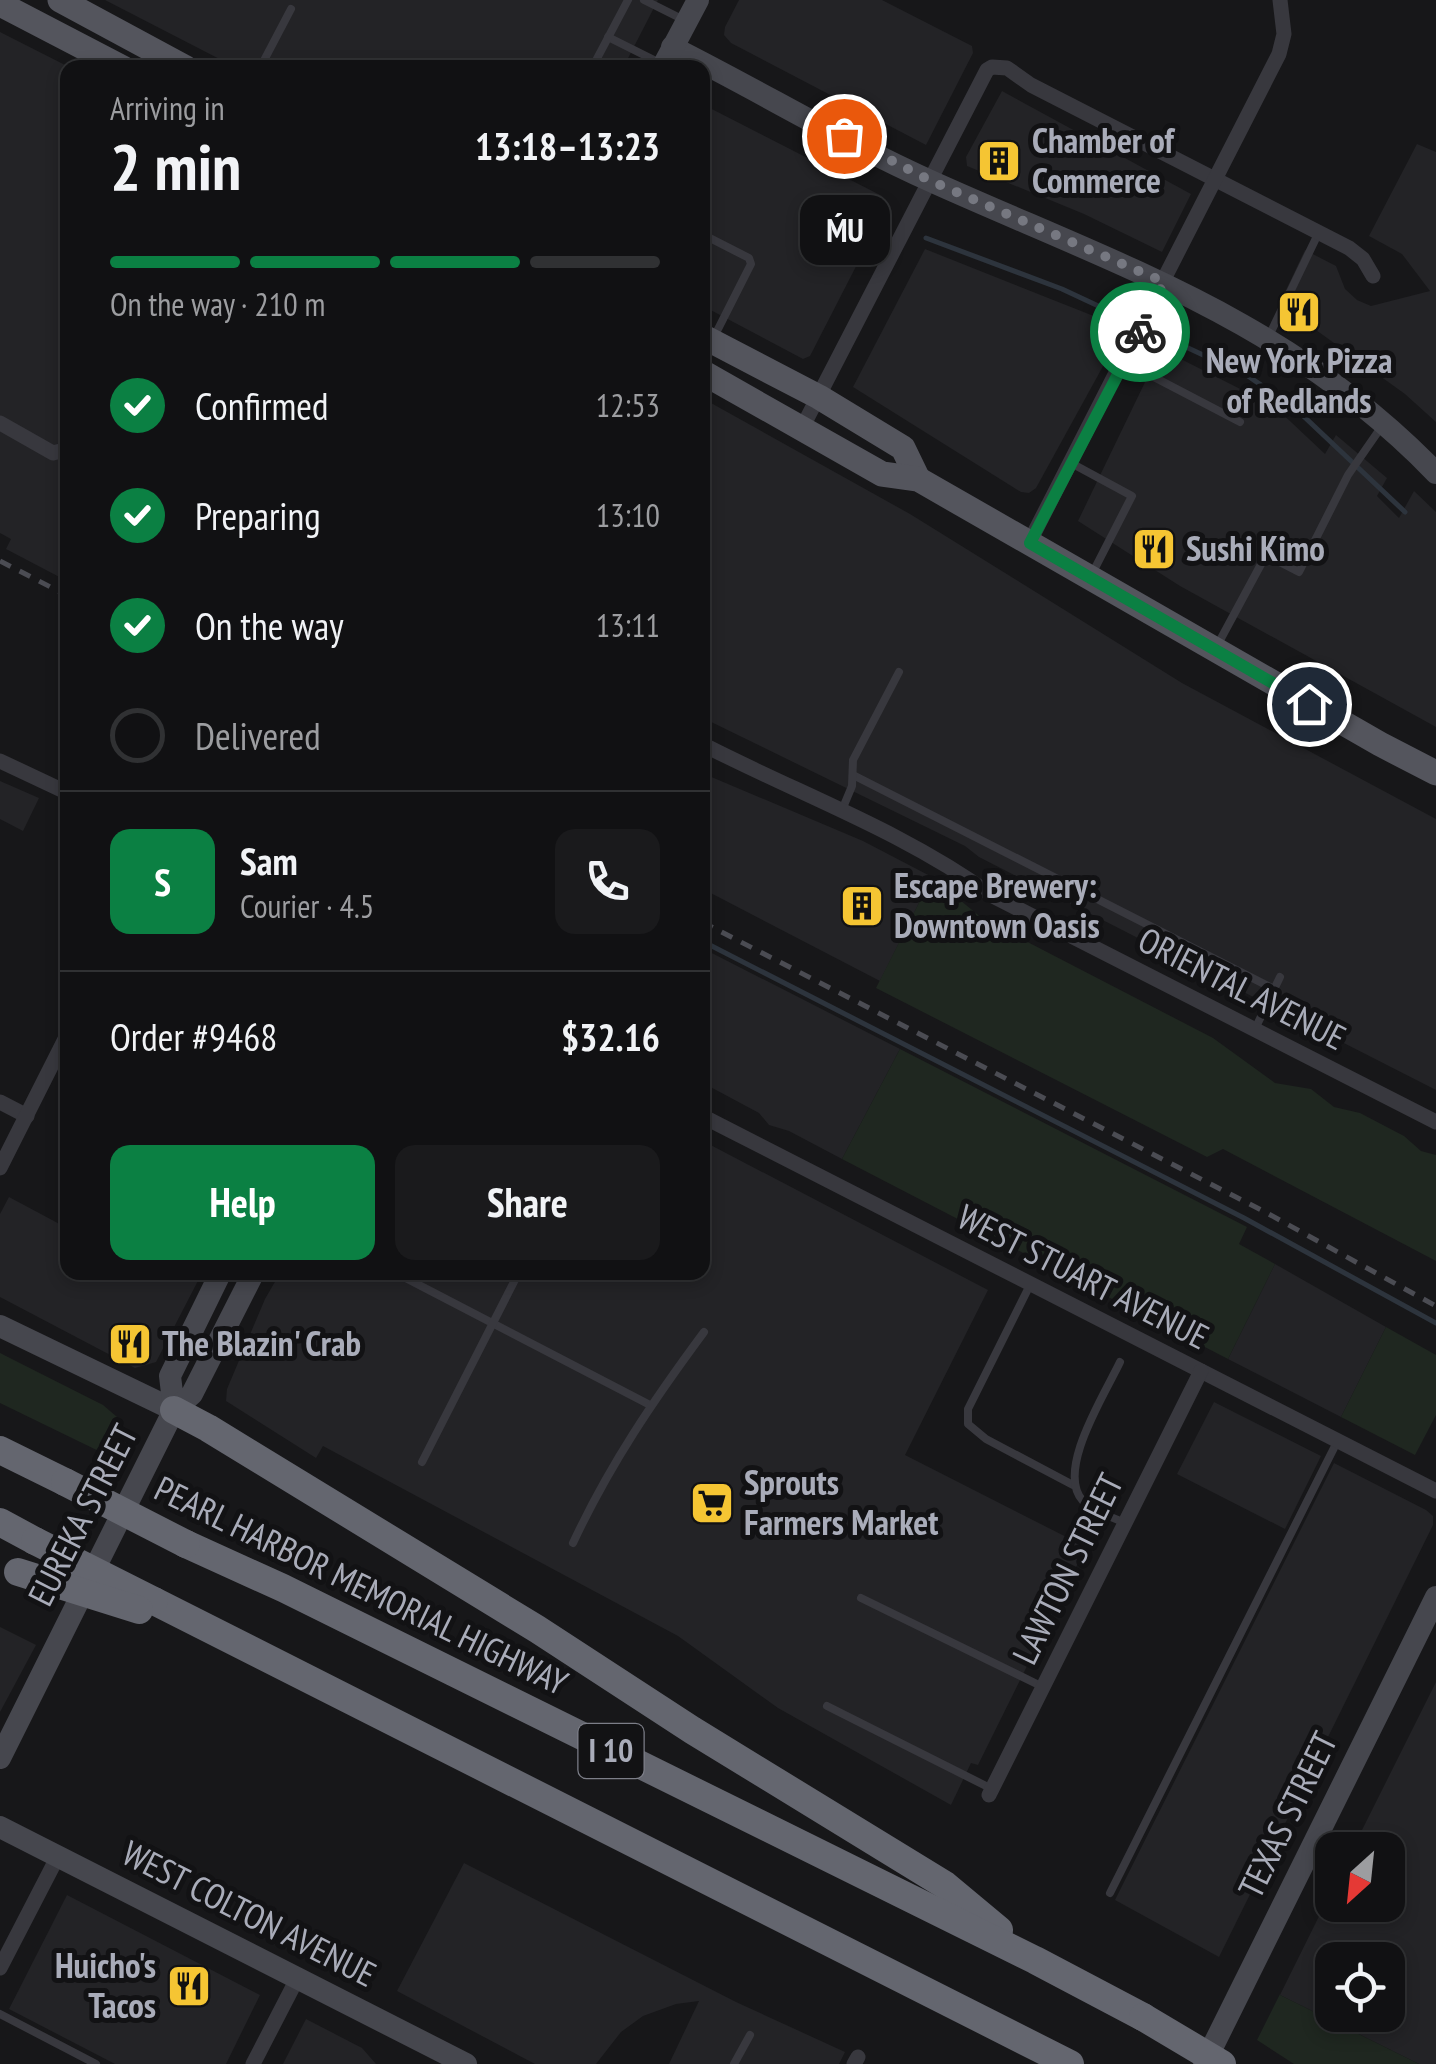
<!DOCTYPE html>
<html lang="en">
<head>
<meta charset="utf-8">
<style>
  body { margin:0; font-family:"PT Sans Narrow",sans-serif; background:#1a1a1c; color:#f1f3f6; height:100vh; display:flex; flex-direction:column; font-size:38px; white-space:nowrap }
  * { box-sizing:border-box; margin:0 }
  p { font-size:32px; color:#9c9da0 }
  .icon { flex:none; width:55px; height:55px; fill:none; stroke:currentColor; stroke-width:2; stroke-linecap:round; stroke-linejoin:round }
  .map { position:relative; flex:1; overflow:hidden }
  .panel { position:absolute; left:60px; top:60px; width:650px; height:1220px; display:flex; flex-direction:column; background:#111113; border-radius:20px; box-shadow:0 5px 15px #0003,0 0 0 2px #303133 }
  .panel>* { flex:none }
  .needle { width:65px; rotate:207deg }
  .fabs { position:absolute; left:1315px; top:1832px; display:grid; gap:20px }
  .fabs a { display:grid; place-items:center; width:90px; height:90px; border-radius:20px; background:#111113; box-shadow:0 5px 15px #0003,0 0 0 2px #303133; font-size:50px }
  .pin { position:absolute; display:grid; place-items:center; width:85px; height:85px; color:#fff; margin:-42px; border:5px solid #fff; border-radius:50%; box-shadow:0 2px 10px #0007 }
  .courier { position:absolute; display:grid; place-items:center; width:100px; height:100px; margin:-50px; border:8px solid #0b8043; border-radius:50%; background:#fff; color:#222; box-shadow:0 2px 12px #0007 }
  .bubble { position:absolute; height:70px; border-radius:20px; background:#111113; box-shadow:0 5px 15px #0003,0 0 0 2px #303133; font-size:32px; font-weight:800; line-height:70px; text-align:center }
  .headline em { font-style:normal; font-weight:800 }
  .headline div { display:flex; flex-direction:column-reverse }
  .headline { display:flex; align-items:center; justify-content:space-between; height:170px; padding:0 50px }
  h1 { font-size:65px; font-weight:800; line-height:75px }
  .bar { display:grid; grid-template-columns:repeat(4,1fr); gap:15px 10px; align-content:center; height:120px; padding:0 50px }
  .bar i { height:12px; border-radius:8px; background:#303133 }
  .bar .on { background:#0b8043 }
  .bar p { grid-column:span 4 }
  .line { display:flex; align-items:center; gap:25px; padding:0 50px; border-top:2px solid #303133 }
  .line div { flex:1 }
  .round { display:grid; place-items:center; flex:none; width:105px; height:105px; border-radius:20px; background:#1a1a1c }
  ol { padding:0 50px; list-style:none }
  li { display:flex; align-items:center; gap:30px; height:110px }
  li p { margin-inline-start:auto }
  li .icon { padding:10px; border-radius:50%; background:#0b8043; color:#fff; stroke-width:4 }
  li:last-child { color:#9c9da0 }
  li i { width:55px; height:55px; border:5px solid #303133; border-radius:50% }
  .primary-button { display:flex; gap:20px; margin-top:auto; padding:20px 50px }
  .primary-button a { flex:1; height:115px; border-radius:20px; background:#0b8043; color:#fff; font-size:40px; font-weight:800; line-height:115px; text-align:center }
  .primary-button a+a { background:#1a1a1c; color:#f1f3f6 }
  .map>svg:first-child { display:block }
  .built { fill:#232326; fill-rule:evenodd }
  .green { fill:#1f2720 }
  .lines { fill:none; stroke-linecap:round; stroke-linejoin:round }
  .stream { stroke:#2d343d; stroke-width:5 }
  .lane { stroke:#38383e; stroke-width:8 }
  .street { stroke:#38383e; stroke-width:15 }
  .secondary { stroke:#46474e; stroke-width:22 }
  .primary { stroke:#54555d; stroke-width:25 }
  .highway { stroke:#64666f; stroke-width:28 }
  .rail { stroke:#4b4c53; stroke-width:5; stroke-dasharray:12 10; stroke-linecap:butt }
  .highway-bridge { stroke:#64666f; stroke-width:28 }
  .done { stroke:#767881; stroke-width:10; stroke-dasharray:0 18 }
  .route { stroke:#0b8043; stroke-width:12 }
  .labels { text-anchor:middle; stroke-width:10; stroke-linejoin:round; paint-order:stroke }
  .shield { fill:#121214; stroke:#7c7e88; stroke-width:2.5 }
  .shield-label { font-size:32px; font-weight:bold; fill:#a9acb9 }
  .poi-label { font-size:35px; font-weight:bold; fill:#a9acb9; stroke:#121214; text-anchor:start }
  .street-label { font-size:35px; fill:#a9acb9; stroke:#121214 }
</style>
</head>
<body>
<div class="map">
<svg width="1436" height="2064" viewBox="0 0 1436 2064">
  <rect width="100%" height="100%" fill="#171719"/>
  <g class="built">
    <polygon points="105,0 658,0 623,68 235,67"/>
    <polygon points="739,0 882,0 972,46 973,53 926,145 731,43 724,35 725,27"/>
    <polygon points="0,32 69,67 67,581 6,549 11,539 0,533"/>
    <polygon points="1002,91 1191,194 1162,252 1084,214 967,166 966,157"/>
    <polygon points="702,104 882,196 887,206 810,356 803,359 703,306"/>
    <polygon points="1417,144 1436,152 1436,422 1405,394 1316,330 1278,307 1305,250 1336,266 1345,289 1357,300 1371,306 1430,291 1402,254 1369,236"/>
    <polygon points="925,249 1124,328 1036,488 1029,493 1021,492 853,387"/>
    <polygon points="1161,349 1274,406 1325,454 1336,435 1387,478 1377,496 1399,518 1414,491 1436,512 1436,727 1180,586 1078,521"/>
    <polygon points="702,398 910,514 1182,683 1436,819 1436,1090 979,857 965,846 703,718"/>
    <polygon points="702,773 863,841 932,877 880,981 703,889"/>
    <polygon points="0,781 39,798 23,831 0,819"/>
    <polygon points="702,948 900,1049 842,1159 789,1131 769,1125 759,1113 703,1083"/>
    <polygon points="703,1141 988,1290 905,1455 1086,1547 978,1765 971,1763 951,1805 778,1708 678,1636 323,1446 316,1458 226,1401 227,1389 265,1299 280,1273 702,1272"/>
    <polygon points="9,1197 67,1228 68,1272 202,1273 156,1362 135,1368 0,1297 0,1214"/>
    <polygon points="1275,1264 1386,1327 1341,1417 1228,1359"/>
    <polygon points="1214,1402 1321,1456 1285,1529 1177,1474"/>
    <polygon points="1334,1463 1426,1510 1433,1516 1433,1525 1219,1957 1115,1900"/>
    <polygon points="0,1627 36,1645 0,1712"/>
    <path d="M1436 1682V2064H1419L1280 1995 1332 1890V1905H1388V1850H1352ZM1332 1960H1388V2015H1332Z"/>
    <polygon points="464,1863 736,2002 845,2052 839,2064 669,2064 699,2001 676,2004 643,2016 621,2032 596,2064 535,2064 397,1991"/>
    <polygon points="67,1895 260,1995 226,2064 115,2064 9,2009"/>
    <polygon points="306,2019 362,2048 376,2064 283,2064"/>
  </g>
  <g class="green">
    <polygon points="932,877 983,919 1213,1038 1275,1083 1311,1089 1334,1107 1360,1113 1404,1136 1421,1151 1436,1155 1436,1261 1223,1149 1207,1157 876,988"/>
    <polygon points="900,1049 1247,1227 1239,1244 1275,1264 1228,1359 842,1159"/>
    <polygon points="1386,1327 1436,1355 1436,1415 1415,1455 1341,1417"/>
    <polygon points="0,1353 103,1405 117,1417 124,1438 113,1458 0,1403"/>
    <polygon points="1280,1994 1280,1995 1419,2064 1294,2064 1257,2040"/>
  </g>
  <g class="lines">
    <g class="stream">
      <polyline points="926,238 1062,289 1248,376 1297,410 1405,512"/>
      <polyline points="702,941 1244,1218 1436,1323"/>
    </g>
    <g class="lane">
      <polyline points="644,0 682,19"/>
      <polyline points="608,37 662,64"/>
      <polyline points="260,68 291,9"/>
      <polyline points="592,68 628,0"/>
      <polyline points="702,234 749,258 751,264 714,337"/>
      <polyline points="1268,338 1318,234"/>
      <polyline points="1125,362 1240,422"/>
      <polyline points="1071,463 1132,496 1092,574"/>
      <polyline points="1218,644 1266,555 1299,572 1348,475 1382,426"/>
      <polyline points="853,775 1274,989"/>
      <polyline points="842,810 852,786 853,760 899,672"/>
      <polyline points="1255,1029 1280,977"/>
      <polyline points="394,1272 650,1405"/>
      <polyline points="1030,1285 968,1409 968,1424 986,1439 1073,1485"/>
      <path d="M1120 1362C1105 1394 1055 1471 1083 1501 1092 1511 1112 1517 1125 1523"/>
      <polyline points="422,1462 519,1272"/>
      <path d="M573 1543C610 1464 653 1401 704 1332"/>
      <polyline points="861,1598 1043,1687"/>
      <polyline points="827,1706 992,1789"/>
      <polyline points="1110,1893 1338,1440"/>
      <polyline points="0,2014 96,2064"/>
      <polyline points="734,2064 750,2035"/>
    </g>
    <g class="street">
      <polyline points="0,423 53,453 68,449"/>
      <polyline points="802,428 987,70 992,67 1007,68 1031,85 1349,248 1363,259 1373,276"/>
      <polyline points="1029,543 1279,54 1284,34 1280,0"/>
      <path d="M702 744C799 794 903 831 991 895L1436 1122"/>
      <polyline points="0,761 68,793"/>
      <polyline points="0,1102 27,1116"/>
      <polyline points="702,1116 1436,1491"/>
      <polyline points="0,1168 68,1033"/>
      <polyline points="989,1795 1201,1371"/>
      <polyline points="0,1968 58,1856"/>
      <polyline points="253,2064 298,1977"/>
      <polyline points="854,2064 858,2057"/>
    </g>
    <g class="secondary">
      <path d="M672 47C760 91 845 143 935 183 1122 267 1288 320 1436 473"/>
      <polyline points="662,68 698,0"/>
      <polyline points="0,1326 174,1410"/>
      <polyline points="174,1410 170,1376 221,1272"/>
      <polyline points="0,1758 174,1410 192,1394 254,1272"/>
      <polyline points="0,1827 466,2064"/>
      <polyline points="1204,2064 1436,1597"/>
    </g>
    <g class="primary">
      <polyline points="60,0 186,68"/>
      <polyline points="0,4 123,68"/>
      <polyline points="702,336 819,397 903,448 918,479"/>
      <polyline points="702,372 882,474 918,479 1380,744 1436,773"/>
    </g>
    <g class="highway">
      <polyline points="174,1410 208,1428 537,1629 692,1730 945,1885 999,1930"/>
      <polyline points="0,1450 65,1482"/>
      <polyline points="0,1522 35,1541"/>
      <polyline points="186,1544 283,1588 1035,1960 1143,2017"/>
      <polyline points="154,1601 1070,2064"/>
    </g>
    <g class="rail">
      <polyline points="0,561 68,596"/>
      <polyline points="702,922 1265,1212 1436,1306"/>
    </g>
    <g class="highway-bridge">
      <polyline points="65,1482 186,1544"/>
      <polyline points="35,1541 154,1601"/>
      <polyline points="18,1572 139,1610"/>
      <polyline points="1143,2017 1222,2064"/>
    </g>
  </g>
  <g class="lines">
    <polyline class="done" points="844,136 931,181 1164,282 1140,332"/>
    <polyline class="route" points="1140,332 1030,543 1309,704"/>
  </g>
  <defs>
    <g id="building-square" transform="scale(2.25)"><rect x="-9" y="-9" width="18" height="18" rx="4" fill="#f5c533" stroke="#121214"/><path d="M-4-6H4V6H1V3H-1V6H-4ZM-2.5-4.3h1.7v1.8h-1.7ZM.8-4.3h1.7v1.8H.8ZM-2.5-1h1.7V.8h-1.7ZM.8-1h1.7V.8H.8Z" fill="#111"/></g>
    <g id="restaurant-square" transform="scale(2.25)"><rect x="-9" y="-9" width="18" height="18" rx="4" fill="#f5c533" stroke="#121214"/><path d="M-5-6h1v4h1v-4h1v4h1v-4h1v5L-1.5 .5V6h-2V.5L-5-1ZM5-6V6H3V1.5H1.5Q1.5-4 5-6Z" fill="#111"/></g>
    <g id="supermarket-square" transform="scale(2.25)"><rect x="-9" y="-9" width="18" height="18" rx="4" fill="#f5c533" stroke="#121214"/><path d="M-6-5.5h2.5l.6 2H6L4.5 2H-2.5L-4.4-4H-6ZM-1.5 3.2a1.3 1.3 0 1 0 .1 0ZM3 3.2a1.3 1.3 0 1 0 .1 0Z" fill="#111"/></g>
  </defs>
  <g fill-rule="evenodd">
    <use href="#building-square" x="999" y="161"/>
    <use href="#restaurant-square" x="1299" y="312"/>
    <use href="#restaurant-square" x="1154" y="549"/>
    <use href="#building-square" x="862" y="906"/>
    <use href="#restaurant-square" x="130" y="1344"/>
    <use href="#supermarket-square" x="712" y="1503"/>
    <use href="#restaurant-square" x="189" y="1986"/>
  </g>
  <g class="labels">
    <rect class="shield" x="578.5" y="1724" width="65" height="54" rx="8"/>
    <g class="shield-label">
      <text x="611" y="1762">I 10</text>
    </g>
    <g class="poi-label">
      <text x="1032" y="153">Chamber of<tspan x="1032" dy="40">Commerce</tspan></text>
      <text x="1299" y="373" text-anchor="middle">New York Pizza<tspan x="1299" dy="40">of Redlands</tspan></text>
      <text x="1186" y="561">Sushi Kimo</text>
      <text x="894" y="898">Escape Brewery:<tspan x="894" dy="40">Downtown Oasis</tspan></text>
      <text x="162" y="1356">The Blazin' Crab</text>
      <text x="744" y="1495">Sprouts<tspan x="744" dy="40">Farmers Market</tspan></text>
      <text x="156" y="1978" text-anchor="end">Huicho's<tspan x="156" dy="40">Tacos</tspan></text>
    </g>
    <g class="street-label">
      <text transform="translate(1242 989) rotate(27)" y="12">ORIENTAL AVENUE</text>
      <text transform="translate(1083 1277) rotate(27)" y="12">WEST STUART AVENUE</text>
      <text transform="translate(83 1515) rotate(-63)" y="12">EUREKA STREET</text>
      <text transform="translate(1068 1569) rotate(-64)" y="12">LAWTON STREET</text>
      <text transform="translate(361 1586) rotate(26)" y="12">PEARL HARBOR MEMORIAL HIGHWAY</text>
      <text transform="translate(1288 1815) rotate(-64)" y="12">TEXAS STREET</text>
      <text transform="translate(249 1914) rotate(27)" y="12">WEST COLTON AVENUE</text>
    </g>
  </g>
</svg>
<div class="fabs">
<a><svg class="needle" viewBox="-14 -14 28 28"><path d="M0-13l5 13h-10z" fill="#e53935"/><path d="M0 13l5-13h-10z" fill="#9c9da0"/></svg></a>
<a><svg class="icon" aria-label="locate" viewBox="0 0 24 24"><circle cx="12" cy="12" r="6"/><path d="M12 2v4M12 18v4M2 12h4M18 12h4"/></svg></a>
</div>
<div class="pin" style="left:844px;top:136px;background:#ea580c"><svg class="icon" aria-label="bag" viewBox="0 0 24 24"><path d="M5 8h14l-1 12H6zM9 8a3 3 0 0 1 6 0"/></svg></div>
<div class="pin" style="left:1309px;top:704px;background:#1f2937"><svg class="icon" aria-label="home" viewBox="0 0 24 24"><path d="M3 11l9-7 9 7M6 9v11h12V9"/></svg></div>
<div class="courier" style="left:1140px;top:332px"><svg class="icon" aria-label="bike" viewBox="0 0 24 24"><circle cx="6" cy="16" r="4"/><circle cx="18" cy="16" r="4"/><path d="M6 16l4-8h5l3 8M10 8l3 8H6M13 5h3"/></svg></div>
<div class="bubble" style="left:800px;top:195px;width:90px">ḾU</div>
<section class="panel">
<div class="headline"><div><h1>2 min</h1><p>Arriving in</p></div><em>13:18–13:23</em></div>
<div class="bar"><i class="on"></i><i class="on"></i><i class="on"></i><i></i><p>On the way · 210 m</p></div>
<ol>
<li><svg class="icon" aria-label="check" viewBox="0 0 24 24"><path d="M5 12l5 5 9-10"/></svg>Confirmed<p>12:53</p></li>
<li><svg class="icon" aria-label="check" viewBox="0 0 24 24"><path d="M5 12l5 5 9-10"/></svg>Preparing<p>13:10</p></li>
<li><svg class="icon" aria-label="check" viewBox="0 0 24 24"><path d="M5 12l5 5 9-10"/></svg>On the way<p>13:11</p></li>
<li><i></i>Delivered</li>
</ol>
<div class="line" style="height:180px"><b class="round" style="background:#0b8043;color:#fff">S</b><div><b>Sam</b><p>Courier · 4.5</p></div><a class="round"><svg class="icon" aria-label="phone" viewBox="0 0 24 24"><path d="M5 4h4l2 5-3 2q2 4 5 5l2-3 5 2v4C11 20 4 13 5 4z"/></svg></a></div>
<div class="line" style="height:130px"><div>Order #9468</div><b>$32.16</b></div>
<div class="primary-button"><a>Help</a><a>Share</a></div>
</section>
</div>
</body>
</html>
